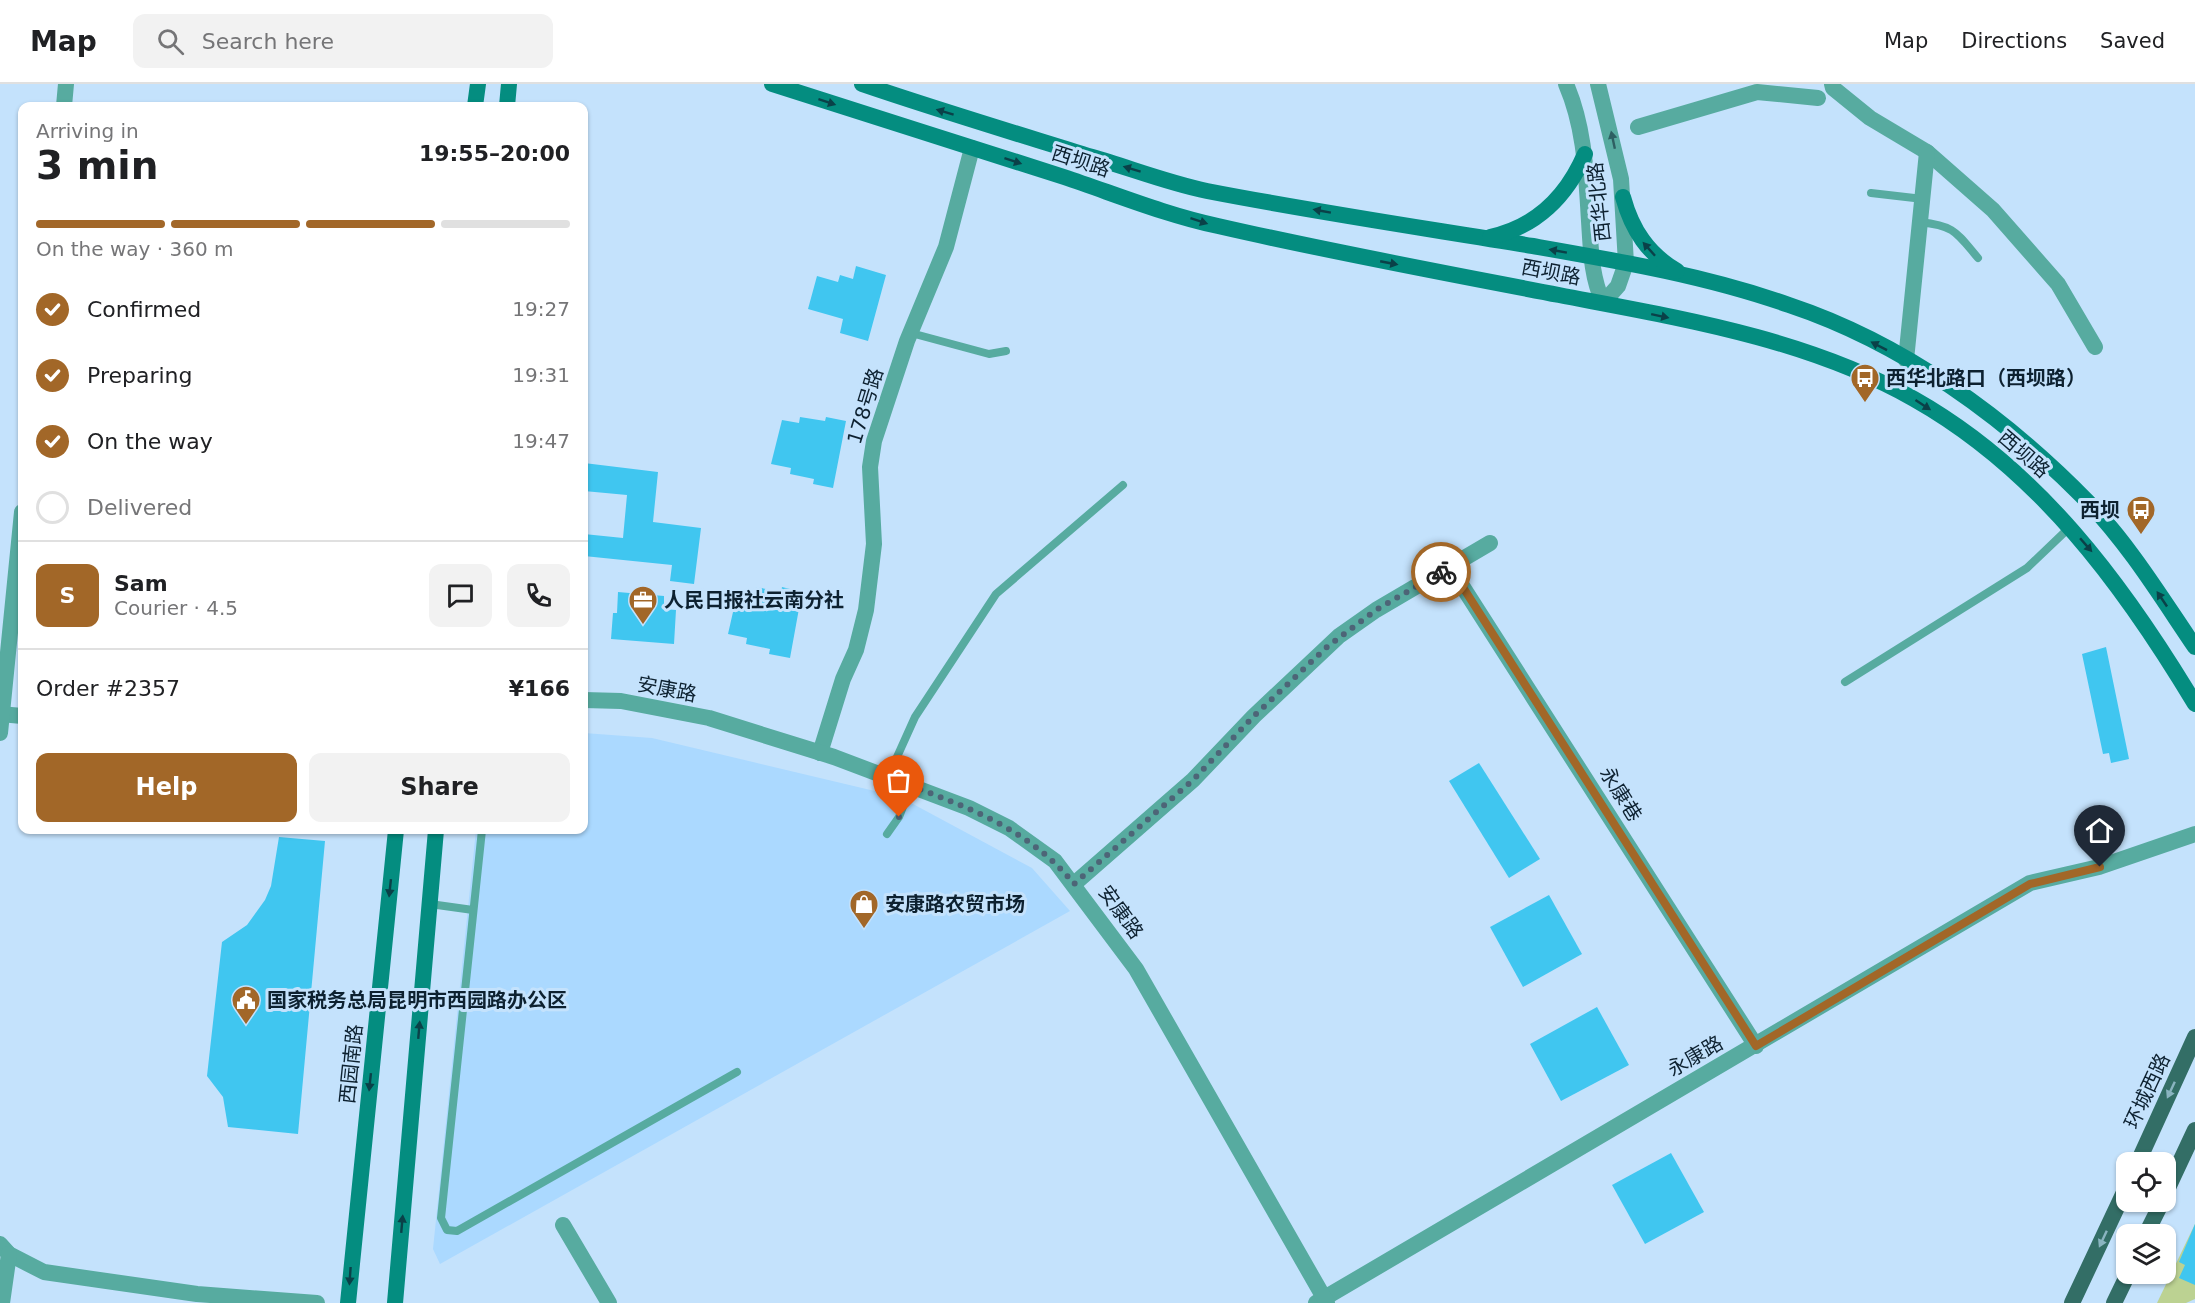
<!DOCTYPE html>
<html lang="en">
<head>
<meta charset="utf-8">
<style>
  body { margin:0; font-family:"DejaVu Sans","Noto Sans SC",sans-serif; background:#f2f2f2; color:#202124; height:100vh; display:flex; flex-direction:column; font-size:22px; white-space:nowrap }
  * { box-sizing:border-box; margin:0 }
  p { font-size:20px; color:#757577 }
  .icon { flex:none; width:33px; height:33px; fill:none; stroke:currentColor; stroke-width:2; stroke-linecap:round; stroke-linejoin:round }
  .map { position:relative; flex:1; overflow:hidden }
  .sheet { position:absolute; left:18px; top:18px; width:570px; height:732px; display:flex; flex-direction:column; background:#fff; border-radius:12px; box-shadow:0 2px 4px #0004 }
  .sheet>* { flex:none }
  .tools { position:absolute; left:2116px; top:1068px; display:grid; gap:12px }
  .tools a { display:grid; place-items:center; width:60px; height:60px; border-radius:12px; background:#fff; box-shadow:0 2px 4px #0004; font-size:30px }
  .pin { position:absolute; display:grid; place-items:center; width:51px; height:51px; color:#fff; margin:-62px -26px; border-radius:50% 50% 50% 0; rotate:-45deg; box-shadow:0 0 6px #0007 }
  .pin .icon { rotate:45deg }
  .courier { position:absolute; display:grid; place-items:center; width:60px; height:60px; margin:-30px; border:4px solid #a26728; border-radius:50%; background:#fff; color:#222; box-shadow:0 2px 8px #0007 }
  .summary em { font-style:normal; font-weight:600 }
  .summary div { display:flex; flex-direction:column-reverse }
  .summary { display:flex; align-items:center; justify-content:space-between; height:102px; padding:0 18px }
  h1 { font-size:39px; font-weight:600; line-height:45px }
  .bar { display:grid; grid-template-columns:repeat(4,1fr); gap:9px 6px; align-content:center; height:72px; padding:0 18px }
  .bar i { height:8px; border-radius:4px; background:#e0e0e0 }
  .bar .active { background:#a26728 }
  .bar p { grid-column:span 4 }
  .line { display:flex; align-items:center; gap:15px; padding:0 18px; border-top:2px solid #e0e0e0 }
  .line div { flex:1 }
  .round { display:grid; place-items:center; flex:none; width:63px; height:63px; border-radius:12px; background:#f2f2f2 }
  ol { padding:0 18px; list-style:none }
  li { display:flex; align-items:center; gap:18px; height:66px }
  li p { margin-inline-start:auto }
  li .icon { padding:6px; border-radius:50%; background:#a26728; color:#fff; stroke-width:4 }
  li:last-child { color:#757577 }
  li i { width:33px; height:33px; border:3px solid #e0e0e0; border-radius:50% }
  .action { display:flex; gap:12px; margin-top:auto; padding:12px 18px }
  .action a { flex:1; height:69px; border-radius:12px; background:#a26728; color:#fff; font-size:24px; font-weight:600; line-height:69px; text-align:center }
  .action a+a { background:#f2f2f2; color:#202124 }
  header { display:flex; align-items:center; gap:36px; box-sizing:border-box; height:84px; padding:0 30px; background:#fff; border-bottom:2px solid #e0e0e0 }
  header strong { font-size:28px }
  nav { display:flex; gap:33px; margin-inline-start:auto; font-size:21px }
  .search { width:420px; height:54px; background:#f2f2f2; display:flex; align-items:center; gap:15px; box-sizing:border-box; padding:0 21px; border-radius:12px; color:#757577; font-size:22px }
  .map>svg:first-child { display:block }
  .built { fill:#abd9ff }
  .green { fill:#bcd292 }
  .building { fill:#40c6f0 }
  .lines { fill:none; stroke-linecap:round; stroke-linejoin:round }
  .service { stroke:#57aba0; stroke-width:8 }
  .minor { stroke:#57aba0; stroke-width:16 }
  .tertiary { stroke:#57aba0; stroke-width:16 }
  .secondary { stroke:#048d80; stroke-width:16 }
  .primary { stroke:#336e66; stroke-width:16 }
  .oneway { fill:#0a4148 }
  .oneway2 { fill:#2e5f62 }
  .oneway3 { fill:#8ab4c0 }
  .done { stroke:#4d6577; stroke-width:6; stroke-dasharray:0 10.8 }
  .route { stroke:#a26728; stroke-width:8 }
  .labels { text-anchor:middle; stroke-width:6; stroke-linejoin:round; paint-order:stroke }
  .street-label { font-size:20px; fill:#0d2130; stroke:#c4e2fc }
  .poi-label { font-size:20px; font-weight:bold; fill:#0d2130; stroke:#c4e2fc; text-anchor:start }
</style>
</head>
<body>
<header>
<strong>Map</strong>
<div class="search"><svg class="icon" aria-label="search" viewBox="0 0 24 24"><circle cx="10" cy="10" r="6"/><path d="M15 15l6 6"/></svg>Search here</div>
<nav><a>Map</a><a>Directions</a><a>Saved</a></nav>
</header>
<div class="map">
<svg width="2195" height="1219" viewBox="0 0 2195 1219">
  <rect width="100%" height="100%" fill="#c4e2fc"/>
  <polygon class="built" points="584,649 652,654 900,713 1032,784 1070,827 440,1180 433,1165 476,746 584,746"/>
  <polygon class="green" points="2195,1140 2195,1215 2186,1219 2157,1219"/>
  <g class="building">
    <polygon points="856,182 886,191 868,257 840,249 843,235 808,225 817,192 838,198 840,191 853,195"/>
    <polygon points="800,333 825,337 826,333 846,337 833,404 813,400 814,395 790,390 791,384 771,380 782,336 799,339"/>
    <polygon points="584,379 658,388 653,438 701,444 694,500 670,497 672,481 584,472 584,450 623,454 627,411 584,407"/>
    <polygon points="756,503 781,508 782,503 802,508 790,574 769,570 770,565 746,560 747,554 728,550 738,506 755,510"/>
    <polygon points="618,508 664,512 664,525 676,526 674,560 611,555 613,529 617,529"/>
    <polygon points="2106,563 2129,675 2111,679 2109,669 2103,670 2082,570"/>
    <polygon points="1479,679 1540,775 1509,794 1449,697"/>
    <polygon points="279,753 325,757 298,1050 228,1043 223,1013 207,992 222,858 247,841 265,816 271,802"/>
    <polygon points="1549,811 1582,870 1523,903 1490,843"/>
    <polygon points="1597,923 1629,981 1561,1017 1530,960"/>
    <polygon points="1671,1069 1704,1128 1645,1160 1612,1101"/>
    <polygon points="2195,1140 2195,1201 2179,1194 2185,1181 2179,1178"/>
  </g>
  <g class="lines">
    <g class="service">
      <polyline points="1871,109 1923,115"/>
      <path d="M1920 138C1955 142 1956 148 1978 174"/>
      <polyline points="911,249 989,270 1006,267"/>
      <polyline points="1845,598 2027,484 2070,443"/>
      <polyline points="888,693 915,633 996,510 1123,401"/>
      <polyline points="482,746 441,1134 447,1146 457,1147 737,988"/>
      <polyline points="887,750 899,733 911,702"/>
      <polyline points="430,820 473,826"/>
    </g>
    <g class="minor">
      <polyline points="1832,0 1833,4 1870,34 1927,68 1993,126 2058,200 2095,263"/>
      <polyline points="64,22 66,0"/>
      <polyline points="1638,43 1757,8 1818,14"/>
      <polyline points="1906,276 1927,68"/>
      <polyline points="1450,483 1756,962"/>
      <polyline points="0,630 22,632"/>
      <polyline points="0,649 22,428"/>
      <polyline points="820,669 843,595 856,566 866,526 874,460 870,383 874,357 907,257 946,163 972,64"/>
      <polyline points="1074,800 1193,696 1254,632 1339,552 1376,526 1490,459"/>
      <polyline points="563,1141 609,1219"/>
      <polyline points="0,1160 9,1170 44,1188 197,1210 317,1219"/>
      <polyline points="2,1219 9,1170"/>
      <polyline points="1316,1219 2030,799 2099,783 2195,750"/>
    </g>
    <g class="tertiary">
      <path d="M1566 0C1585 44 1586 90 1589 137 1591 167 1591 191 1603 219L1618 202 1626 179 1621 95 1598 0"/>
      <polyline points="584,616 621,617 709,634 834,673 969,724 1009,744 1055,777 1136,885 1327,1219"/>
    </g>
    <g class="secondary">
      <path d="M772 0C869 31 967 62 1064 93 1115 110 1166 131 1218 142 1331 168 1445 189 1559 211 1679 234 1806 254 1914 315 2038 385 2123 500 2195 620"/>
      <path d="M862 0C938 26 1015 49 1092 73 1130 84 1168 99 1207 107 1315 128 1424 144 1533 162 1619 177 1707 192 1789 221 1903 259 2005 333 2088 418 2130 462 2161 513 2195 563"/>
      <polyline points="475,22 478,0"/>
      <polyline points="507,22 509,0"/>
      <path d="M1623 113C1632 146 1648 170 1677 187"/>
      <path d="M1490 153C1536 143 1567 112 1585 70"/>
      <polyline points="348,1219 396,746"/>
      <polyline points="395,1219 436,746"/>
    </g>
    <g class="primary">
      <polyline points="2138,1078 2195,953"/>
      <polyline points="2166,1108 2195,1046"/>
      <polyline points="2146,1150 2162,1118"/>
      <polyline points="2072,1219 2127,1102"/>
      <polyline points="2114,1219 2128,1190"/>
    </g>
  </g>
  <defs><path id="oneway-solid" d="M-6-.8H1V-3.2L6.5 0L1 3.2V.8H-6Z" transform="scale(1.5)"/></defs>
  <g class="oneway">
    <use href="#oneway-solid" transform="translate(827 18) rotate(18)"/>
    <use href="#oneway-solid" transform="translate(945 28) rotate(-163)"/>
    <use href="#oneway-solid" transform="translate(1013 77) rotate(18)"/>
    <use href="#oneway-solid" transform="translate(1132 85) rotate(-163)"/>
    <use href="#oneway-solid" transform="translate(1322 127) rotate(-170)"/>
    <use href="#oneway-solid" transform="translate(1199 137) rotate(18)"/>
    <use href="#oneway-solid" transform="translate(1649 165) rotate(-132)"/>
    <use href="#oneway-solid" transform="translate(1558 167) rotate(-170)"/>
    <use href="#oneway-solid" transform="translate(1389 179) rotate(11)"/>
    <use href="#oneway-solid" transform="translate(1660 232) rotate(12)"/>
    <use href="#oneway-solid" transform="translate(1879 262) rotate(-153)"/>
    <use href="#oneway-solid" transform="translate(1923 321) rotate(33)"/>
    <use href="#oneway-solid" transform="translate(2086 461) rotate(49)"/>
    <use href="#oneway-solid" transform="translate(2162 515) rotate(-124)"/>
    <use href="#oneway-solid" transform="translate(390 804) rotate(96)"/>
    <use href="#oneway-solid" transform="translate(419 946) rotate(-85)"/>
    <use href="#oneway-solid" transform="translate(370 998) rotate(96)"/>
    <use href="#oneway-solid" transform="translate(402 1140) rotate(-85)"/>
    <use href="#oneway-solid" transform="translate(350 1192) rotate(94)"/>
  </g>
  <use class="oneway2" href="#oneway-solid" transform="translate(1613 56) rotate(-102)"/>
  <g class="oneway3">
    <use href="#oneway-solid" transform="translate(2171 1006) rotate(115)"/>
    <use href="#oneway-solid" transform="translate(2103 1155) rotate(115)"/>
  </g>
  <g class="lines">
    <path class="done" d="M899 733 911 702C973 725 1032 748 1074 800L1193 696 1254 632 1328 562 1376 526 1441 488"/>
    <polyline class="route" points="1441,488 1450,483 1756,962 2030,800 2100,783"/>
  </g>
  <defs>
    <g id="bus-pin" transform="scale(1.5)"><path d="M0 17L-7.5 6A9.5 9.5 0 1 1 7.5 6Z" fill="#a26728" stroke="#c4e2fc"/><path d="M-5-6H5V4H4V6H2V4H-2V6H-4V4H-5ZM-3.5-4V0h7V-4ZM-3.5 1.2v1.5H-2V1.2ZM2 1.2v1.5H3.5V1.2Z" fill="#fff"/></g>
    <g id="office-pin" transform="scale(1.5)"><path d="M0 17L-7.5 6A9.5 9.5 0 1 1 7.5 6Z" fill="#a26728" stroke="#c4e2fc"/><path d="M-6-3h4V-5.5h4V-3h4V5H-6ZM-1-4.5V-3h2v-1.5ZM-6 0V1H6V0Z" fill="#fff"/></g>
    <g id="shop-pin" transform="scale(1.5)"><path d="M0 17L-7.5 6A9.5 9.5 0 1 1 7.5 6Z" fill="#a26728" stroke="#c4e2fc"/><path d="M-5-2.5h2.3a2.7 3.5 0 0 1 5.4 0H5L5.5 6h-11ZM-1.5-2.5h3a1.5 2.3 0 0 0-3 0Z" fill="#fff"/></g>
    <g id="civic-pin" transform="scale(1.5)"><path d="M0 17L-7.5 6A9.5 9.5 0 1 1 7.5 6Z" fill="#a26728" stroke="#c4e2fc"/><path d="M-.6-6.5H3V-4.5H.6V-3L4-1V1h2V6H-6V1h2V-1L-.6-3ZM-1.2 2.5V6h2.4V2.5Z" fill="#fff"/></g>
  </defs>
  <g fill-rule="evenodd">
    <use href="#bus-pin" x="1865" y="294"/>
    <use href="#bus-pin" x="2141" y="426"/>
    <use href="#office-pin" x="643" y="516"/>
    <use href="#shop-pin" x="864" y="820"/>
    <use href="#civic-pin" x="246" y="916"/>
  </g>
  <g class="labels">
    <g class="street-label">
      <text transform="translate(1081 77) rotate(18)" y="7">西坝路</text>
      <text transform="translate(1599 118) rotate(-96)" y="7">西华北路</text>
      <text transform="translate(1551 188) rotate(11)" y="7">西坝路</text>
      <text transform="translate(865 322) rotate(-73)" y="7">178号路</text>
      <text transform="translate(2024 370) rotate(41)" y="7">西坝路</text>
      <text transform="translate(667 605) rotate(11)" y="7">安康路</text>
      <text transform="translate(1621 710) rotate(58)" y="7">永康巷</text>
      <text transform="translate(1121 828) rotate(54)" y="7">安康路</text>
      <text transform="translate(1695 972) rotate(-30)" y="7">永康路</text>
      <text transform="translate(351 980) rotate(-84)" y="7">西园南路</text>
      <text transform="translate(2147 1007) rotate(-65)" y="7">环城西路</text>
    </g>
    <g class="poi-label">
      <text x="1886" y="301">西华北路口（西坝路）</text>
      <text x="2120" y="433" text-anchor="end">西坝</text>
      <text x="664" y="523">人民日报社云南分社</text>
      <text x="885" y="827">安康路农贸市场</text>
      <text x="267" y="923">国家税务总局昆明市西园路办公区</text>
    </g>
  </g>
</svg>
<div class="tools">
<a><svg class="icon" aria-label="locate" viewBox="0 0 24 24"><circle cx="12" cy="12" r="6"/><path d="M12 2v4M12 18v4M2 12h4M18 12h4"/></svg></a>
<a><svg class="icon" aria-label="layers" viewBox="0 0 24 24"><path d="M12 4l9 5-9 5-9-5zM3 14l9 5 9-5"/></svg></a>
</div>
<div class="pin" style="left:899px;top:733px;background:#ea580c"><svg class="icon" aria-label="bag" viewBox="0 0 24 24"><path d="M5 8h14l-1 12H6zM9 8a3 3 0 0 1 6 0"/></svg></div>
<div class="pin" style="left:2100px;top:783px;background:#1f2937"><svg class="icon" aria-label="home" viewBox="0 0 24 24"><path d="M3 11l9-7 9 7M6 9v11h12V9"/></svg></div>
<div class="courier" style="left:1441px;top:488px"><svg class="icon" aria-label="bike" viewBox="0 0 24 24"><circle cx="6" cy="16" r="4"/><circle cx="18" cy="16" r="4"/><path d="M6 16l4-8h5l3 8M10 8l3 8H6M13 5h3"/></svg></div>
<section class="sheet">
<div class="summary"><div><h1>3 min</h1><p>Arriving in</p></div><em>19:55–20:00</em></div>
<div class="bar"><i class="active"></i><i class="active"></i><i class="active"></i><i></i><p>On the way · 360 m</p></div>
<ol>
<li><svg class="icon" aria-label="check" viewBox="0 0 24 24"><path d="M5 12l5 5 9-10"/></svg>Confirmed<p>19:27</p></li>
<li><svg class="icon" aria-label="check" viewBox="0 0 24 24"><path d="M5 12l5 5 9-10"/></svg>Preparing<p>19:31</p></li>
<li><svg class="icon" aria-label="check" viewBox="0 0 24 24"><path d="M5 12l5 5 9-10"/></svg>On the way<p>19:47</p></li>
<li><i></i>Delivered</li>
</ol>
<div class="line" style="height:108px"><b class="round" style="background:#a26728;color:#fff">S</b><div><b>Sam</b><p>Courier · 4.5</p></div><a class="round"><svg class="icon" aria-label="chat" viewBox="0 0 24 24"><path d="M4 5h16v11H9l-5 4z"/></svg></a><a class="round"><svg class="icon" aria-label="phone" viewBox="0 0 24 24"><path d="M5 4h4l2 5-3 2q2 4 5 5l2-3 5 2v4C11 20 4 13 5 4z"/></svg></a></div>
<div class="line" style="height:78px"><div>Order #2357</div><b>¥166</b></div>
<div class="action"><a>Help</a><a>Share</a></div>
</section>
</div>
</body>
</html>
